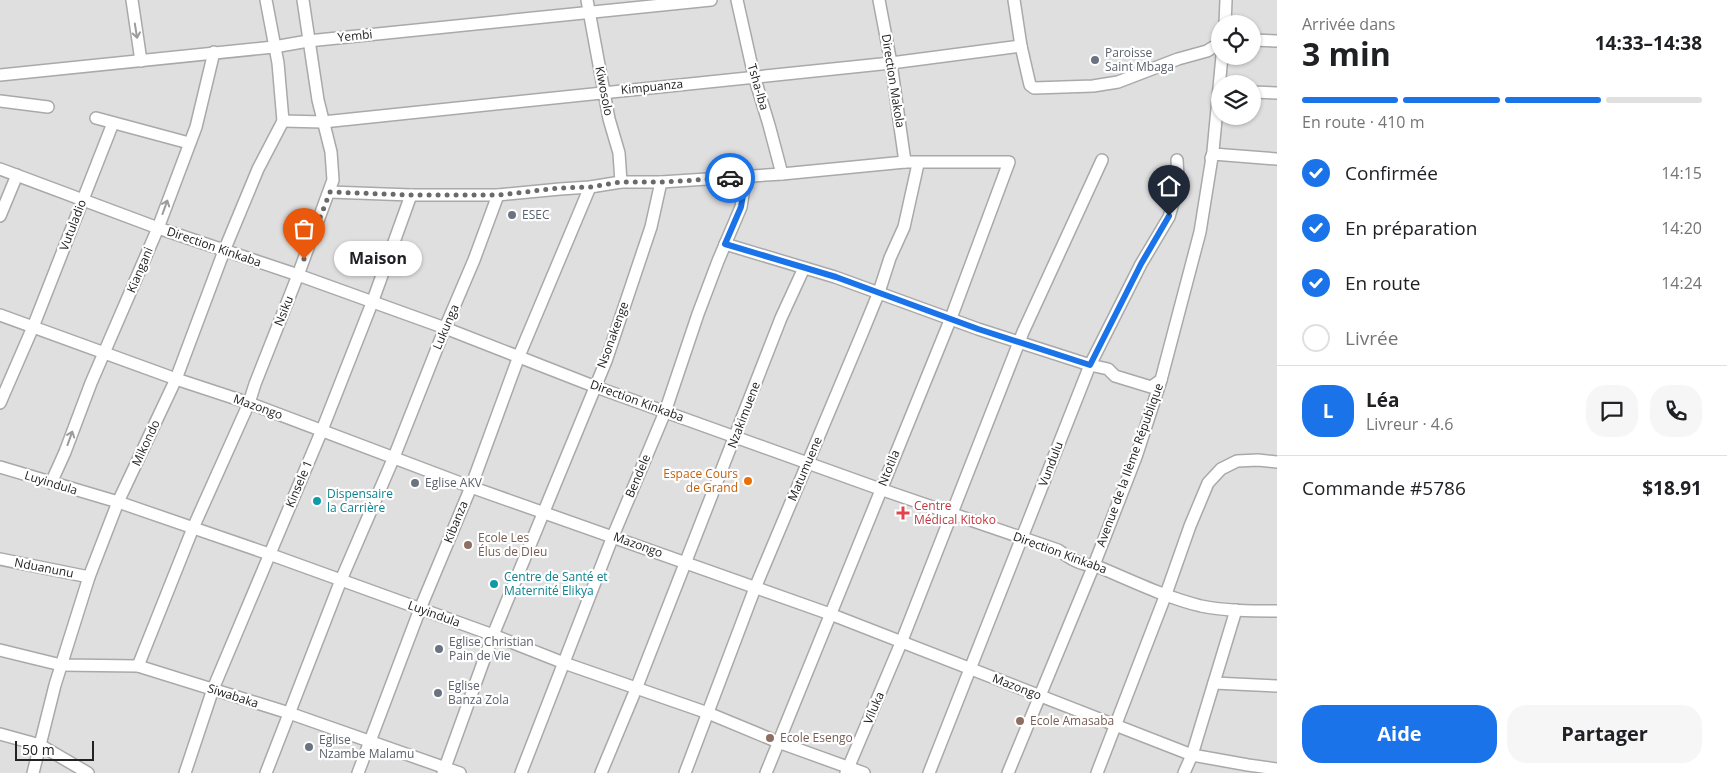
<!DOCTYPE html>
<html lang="fr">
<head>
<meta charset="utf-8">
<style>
  body { margin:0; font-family:"Open Sans",sans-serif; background:#f6f6f6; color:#202124; height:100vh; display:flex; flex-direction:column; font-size:19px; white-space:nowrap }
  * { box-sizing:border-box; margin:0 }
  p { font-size:16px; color:#757577 }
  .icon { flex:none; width:28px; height:28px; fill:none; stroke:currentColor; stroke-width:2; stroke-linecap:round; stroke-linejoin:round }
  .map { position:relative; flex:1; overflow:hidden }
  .side { display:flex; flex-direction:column; background:#fff; width:450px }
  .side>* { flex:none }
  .buttons { position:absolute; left:1211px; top:15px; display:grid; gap:10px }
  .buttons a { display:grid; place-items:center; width:50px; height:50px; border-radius:50%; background:#fff; box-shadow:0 1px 4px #0004; font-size:25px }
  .scale { position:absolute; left:15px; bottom:12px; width:79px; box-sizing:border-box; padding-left:5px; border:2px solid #222; border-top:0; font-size:14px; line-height:18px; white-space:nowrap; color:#222; -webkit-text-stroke:4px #fff; paint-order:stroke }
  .pin { position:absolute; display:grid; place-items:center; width:42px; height:42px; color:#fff; margin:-51px -21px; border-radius:50% 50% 50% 0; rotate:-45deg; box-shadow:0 0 5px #0007 }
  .pin .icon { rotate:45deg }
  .courier { position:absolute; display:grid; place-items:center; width:50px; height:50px; margin:-25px; border:4px solid #1a73e8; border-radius:50%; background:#fff; color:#222; box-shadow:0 1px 6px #0007 }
  .bubble { position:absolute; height:35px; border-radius:18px; background:#fff; box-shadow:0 1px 4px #0004; font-size:16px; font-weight:700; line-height:35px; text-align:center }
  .headline em { font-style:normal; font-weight:700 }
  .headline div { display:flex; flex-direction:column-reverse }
  .headline { display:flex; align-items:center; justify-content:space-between; height:85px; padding:0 25px }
  h1 { font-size:32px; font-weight:700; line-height:38px }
  .bar { display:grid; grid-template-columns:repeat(4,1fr); gap:8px 5px; align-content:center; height:60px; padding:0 25px }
  .bar i { height:6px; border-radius:4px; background:#e0e0e0 }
  .bar .on { background:#1a73e8 }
  .bar p { grid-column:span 4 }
  .line { display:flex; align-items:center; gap:12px; padding:0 25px; border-top:1px solid #e0e0e0 }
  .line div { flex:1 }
  .round { display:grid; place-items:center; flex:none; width:52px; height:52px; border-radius:20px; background:#f6f6f6 }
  ol { padding:0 25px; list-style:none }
  li { display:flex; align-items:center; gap:15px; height:55px }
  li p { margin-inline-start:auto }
  li .icon { padding:5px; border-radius:50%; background:#1a73e8; color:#fff; stroke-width:4 }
  li:last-child { color:#757577 }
  li i { width:28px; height:28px; border:2px solid #e0e0e0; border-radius:50% }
  .primary-button { display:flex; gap:10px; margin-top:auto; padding:10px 25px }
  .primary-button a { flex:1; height:58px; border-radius:20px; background:#1a73e8; color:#fff; font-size:20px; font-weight:700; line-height:58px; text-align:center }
  .primary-button a+a { background:#f6f6f6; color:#202124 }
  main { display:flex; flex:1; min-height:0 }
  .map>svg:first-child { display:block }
  .residential { fill:#e0dfdf; fill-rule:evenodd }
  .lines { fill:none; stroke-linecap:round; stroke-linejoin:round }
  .minor-casing { stroke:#a9a9a9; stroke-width:14 }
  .minor { stroke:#fff; stroke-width:11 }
  .oneway { stroke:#9c9c9c }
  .done { stroke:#6b6a68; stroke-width:5; stroke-dasharray:0 9 }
  .route { stroke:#1a73e8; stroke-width:6 }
  .worship-dot { fill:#6b7280; stroke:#fff; stroke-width:2 }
  .food-dot { fill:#e8710a; stroke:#fff; stroke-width:2 }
  .culture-dot { fill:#0f9aa8; stroke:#fff; stroke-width:2 }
  .health-dot { fill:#e0444e; stroke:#fff; stroke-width:2 }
  .education-dot { fill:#8d6e63; stroke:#fff; stroke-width:2 }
  .labels { text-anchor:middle; stroke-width:4.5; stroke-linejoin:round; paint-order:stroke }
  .street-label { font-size:12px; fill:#222; stroke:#fff }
  .worship-label { font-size:12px; fill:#5b616d; stroke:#fff; text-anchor:start }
  .food-label { font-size:12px; fill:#c56008; stroke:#fff; text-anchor:end }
  .culture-label { font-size:12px; fill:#0d838f; stroke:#fff; text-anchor:start }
  .health-label { font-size:12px; fill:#be3a42; stroke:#fff; text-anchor:start }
  .education-label { font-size:12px; fill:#785e54; stroke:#fff; text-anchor:start }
</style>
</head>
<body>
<main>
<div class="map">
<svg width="1277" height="773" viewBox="0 0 1277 773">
  <rect width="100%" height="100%" fill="#f2efe9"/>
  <path class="residential" d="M0 0H1277V773H0ZM1220 24H1252V56H1220ZM1220 84H1252V116H1220Z"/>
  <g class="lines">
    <g class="minor-casing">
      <g id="minor">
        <polyline points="132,0 141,61"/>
        <polyline points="266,0 278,63 283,121"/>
        <polyline points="587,0 609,119 619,153 621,182"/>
        <polyline points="737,0 754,76 769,125 782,174"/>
        <polyline points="879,0 891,63 905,162"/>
        <polyline points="1014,0 1021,46 1030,85 1034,88 1093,86 1118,82 1178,59 1207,51 1220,43"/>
        <polyline points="1225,24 1226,0"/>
        <polyline points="1252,40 1277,41"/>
        <polyline points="0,75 274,47 308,41 711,0"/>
        <polyline points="1252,92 1277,93"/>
        <polyline points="0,101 48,107"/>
        <polyline points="96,118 189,143"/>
        <polyline points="283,121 323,122 891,63 1021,46"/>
        <polyline points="1211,158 1213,154 1277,159"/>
        <path d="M0 169 158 228 298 275 445 328 596 387 880 489 1058 550C1068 557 1081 566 1094 565 1128 579 1164 597 1201 606 1225 611 1252 611 1277 611"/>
        <polyline points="330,192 411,195 498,195 560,189 590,187 621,182 661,182 782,174 905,162 1009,162 951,318 766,773"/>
        <polyline points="0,216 17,175"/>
        <polyline points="725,244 835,277 978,329 1090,365 1108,369 1115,376 1151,387 1161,380"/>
        <polyline points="0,315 176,379 249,403 471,487 830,614 1192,755 1248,765 1277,769"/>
        <polyline points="0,403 33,327 113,123"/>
        <polyline points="0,467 118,502 269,554 493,635 564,663 708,713 778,742 864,773"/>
        <polyline points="51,483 65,452 91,383 158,228 196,127 214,52"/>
        <polyline points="0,559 89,577"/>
        <polyline points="0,650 61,665 138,666 289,713 460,773"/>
        <polyline points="138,666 193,528 249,403 255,384 298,275 333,180 331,152 318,100 303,0"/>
        <polyline points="1214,683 1277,686"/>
        <polyline points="0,734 40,745 88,773"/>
        <polyline points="33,773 55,685 89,577 118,502 176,379 224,251 258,169 283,121"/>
        <polyline points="185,773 213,689 322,430 372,303 411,195"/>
        <polyline points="266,773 341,580 394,457 445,328 474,260 498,195"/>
        <polyline points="358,773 420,609 471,487 519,356 590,187"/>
        <polyline points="443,773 493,635 606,361 651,227 661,182"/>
        <polyline points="521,773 613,536 665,412 698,314 718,261 741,207 746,176"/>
        <polyline points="601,773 636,689 781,318 804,268"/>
        <polyline points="685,773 755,588 861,336 879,292 890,258 904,227 918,164"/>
        <polyline points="846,773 901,643 1023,332 1102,160"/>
        <polyline points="929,773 1090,365 1141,264 1169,217 1175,196 1178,177 1177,160"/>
        <polyline points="1008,773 1094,565 1136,457 1161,380 1200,232 1213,151 1222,56"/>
        <polyline points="1097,773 1166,594 1190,526 1208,483 1221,469 1237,461 1258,460 1277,462"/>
        <polyline points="1184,773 1192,755 1236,610"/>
      </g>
    </g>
    <use href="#minor" class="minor"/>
  </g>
  <defs><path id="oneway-shaft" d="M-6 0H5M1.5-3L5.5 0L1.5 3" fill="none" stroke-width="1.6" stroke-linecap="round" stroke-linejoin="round" transform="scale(1.25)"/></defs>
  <g class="oneway">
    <use href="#oneway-shaft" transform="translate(136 31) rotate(81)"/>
    <use href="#oneway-shaft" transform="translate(165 207) rotate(-70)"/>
    <use href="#oneway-shaft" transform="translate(70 438) rotate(-70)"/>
  </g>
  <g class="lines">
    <polyline class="done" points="304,259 330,192 411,195 498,195 560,188 590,187 621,182 662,182 730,178"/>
    <polyline class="route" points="730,178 746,176 741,207 725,244 836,277 978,329 1090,365 1141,264 1169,216"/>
  </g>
  <g class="worship-dot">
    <circle cx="1095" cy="60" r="5"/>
    <circle cx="512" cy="215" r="5"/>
    <circle cx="415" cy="483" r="5"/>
    <circle cx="439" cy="649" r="5"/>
    <circle cx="438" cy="693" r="5"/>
    <circle cx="309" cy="747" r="5"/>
  </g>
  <circle class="food-dot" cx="748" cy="481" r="5"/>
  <g class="culture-dot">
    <circle cx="317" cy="501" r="5"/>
    <circle cx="494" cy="584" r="5"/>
  </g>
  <path class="health-dot" d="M900.5 505.5h5v5h5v5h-5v5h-5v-5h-5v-5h5z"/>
  <g class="education-dot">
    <circle cx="468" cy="545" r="5"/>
    <circle cx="1020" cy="721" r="5"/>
    <circle cx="770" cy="738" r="5"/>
  </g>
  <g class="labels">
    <g class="street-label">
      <text transform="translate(355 36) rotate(-6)" y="4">Yembi</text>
      <text transform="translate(893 81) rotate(81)" y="4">Direction Makola</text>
      <text transform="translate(652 87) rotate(-6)" y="4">Kimpuanza</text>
      <text transform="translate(758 87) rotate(74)" y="4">Tsha-Iba</text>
      <text transform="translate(604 91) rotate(79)" y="4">Kiwosolo</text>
      <text transform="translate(73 225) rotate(-69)" y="4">Vutuladio</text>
      <text transform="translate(214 247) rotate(19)" y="4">Direction Kinkaba</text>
      <text transform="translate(140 270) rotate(-67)" y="4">Kiangani</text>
      <text transform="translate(284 311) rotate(-68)" y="4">Nsiku</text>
      <text transform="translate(446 327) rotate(-67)" y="4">Lukunga</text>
      <text transform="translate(613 335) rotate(-70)" y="4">Nsonakenge</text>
      <text transform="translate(637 401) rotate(20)" y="4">Direction Kinkaba</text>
      <text transform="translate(258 407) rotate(20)" y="4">Mazongo</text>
      <text transform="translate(744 415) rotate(-69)" y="4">Nzakimuene</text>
      <text transform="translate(146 443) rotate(-65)" y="4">Mikondo</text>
      <text transform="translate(1051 464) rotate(-69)" y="4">Vundulu</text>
      <text transform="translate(1130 465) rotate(-70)" y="4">Avenue de la IIème République</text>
      <text transform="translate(889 468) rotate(-68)" y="4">Ntotila</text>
      <text transform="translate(805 469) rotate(-67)" y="4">Matumuene</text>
      <text transform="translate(638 476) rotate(-67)" y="4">Bendele</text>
      <text transform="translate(51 483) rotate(17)" y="4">Luyindula</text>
      <text transform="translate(299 484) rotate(-67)" y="4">Kinsele 1</text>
      <text transform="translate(456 522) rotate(-68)" y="4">Kibanza</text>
      <text transform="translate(638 545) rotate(20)" y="4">Mazongo</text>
      <text transform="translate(1060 553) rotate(20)" y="4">Direction Kinkaba</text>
      <text transform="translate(44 568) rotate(11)" y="4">Nduanunu</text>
      <text transform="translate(434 614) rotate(20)" y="4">Luyindula</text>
      <text transform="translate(1017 687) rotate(21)" y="4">Mazongo</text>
      <text transform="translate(233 696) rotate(18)" y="4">Siwabaka</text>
      <text transform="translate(874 708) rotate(-67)" y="4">Viluka</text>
    </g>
    <g class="worship-label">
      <text x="1105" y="57">Paroisse<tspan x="1105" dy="14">Saint Mbaga</tspan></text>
      <text x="522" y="219">ESEC</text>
      <text x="425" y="487">Eglise AKV</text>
      <text x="449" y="646">Eglise Christian<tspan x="449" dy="14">Pain de Vie</tspan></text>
      <text x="448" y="690">Eglise<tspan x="448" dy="14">Banza Zola</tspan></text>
      <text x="319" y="744">Eglise<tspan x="319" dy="14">Nzambe Malamu</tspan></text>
    </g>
    <g class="food-label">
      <text x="738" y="478">Espace Cours<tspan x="738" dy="14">de Grand</tspan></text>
    </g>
    <g class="culture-label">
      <text x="327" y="498">Dispensaire<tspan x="327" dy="14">la Carrière</tspan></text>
      <text x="504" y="581">Centre de Santé et<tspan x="504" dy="14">Maternité Elikya</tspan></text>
    </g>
    <g class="health-label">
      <text x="914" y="510">Centre<tspan x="914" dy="14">Médical Kitoko</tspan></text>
    </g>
    <g class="education-label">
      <text x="478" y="542">Ecole Les<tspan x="478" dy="14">Élus de DIeu</tspan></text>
      <text x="1030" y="725">Ecole Amasaba</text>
      <text x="780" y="742">Ecole Esengo</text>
    </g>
  </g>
</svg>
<div class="buttons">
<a><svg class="icon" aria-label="locate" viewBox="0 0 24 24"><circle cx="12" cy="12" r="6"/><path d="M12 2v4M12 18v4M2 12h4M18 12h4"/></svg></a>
<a><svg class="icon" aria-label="layers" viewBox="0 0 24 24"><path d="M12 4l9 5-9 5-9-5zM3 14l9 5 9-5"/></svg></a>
</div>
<div class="scale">50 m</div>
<div class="pin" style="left:304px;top:259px;background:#ea580c"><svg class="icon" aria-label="bag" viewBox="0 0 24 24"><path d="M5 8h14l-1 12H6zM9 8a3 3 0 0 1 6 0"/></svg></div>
<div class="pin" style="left:1169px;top:216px;background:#1f2937"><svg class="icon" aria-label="home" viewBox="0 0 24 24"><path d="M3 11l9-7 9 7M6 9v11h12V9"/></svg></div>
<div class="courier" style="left:730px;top:178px"><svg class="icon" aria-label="car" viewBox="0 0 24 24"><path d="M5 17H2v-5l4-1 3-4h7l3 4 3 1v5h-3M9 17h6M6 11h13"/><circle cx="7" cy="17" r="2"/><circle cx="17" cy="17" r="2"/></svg></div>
<div class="bubble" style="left:334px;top:241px;width:88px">Maison</div>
</div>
<section class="side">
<div class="headline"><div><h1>3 min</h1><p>Arrivée dans</p></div><em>14:33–14:38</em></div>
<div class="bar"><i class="on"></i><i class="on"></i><i class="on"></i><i></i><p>En route · 410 m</p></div>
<ol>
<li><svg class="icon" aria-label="check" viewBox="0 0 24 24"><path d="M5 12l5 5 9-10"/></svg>Confirmée<p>14:15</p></li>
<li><svg class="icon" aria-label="check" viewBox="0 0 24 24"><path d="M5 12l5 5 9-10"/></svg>En préparation<p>14:20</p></li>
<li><svg class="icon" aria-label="check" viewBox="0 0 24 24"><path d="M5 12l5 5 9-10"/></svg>En route<p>14:24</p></li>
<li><i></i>Livrée</li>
</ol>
<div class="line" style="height:90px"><b class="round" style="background:#1a73e8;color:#fff">L</b><div><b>Léa</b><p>Livreur · 4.6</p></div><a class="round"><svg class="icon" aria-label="chat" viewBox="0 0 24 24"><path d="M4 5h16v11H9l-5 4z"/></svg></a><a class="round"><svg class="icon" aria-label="phone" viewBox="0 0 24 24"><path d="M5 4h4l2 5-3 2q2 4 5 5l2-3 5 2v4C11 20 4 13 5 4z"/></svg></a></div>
<div class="line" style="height:65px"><div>Commande #5786</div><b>$18.91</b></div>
<div class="primary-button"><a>Aide</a><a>Partager</a></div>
</section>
</main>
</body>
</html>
